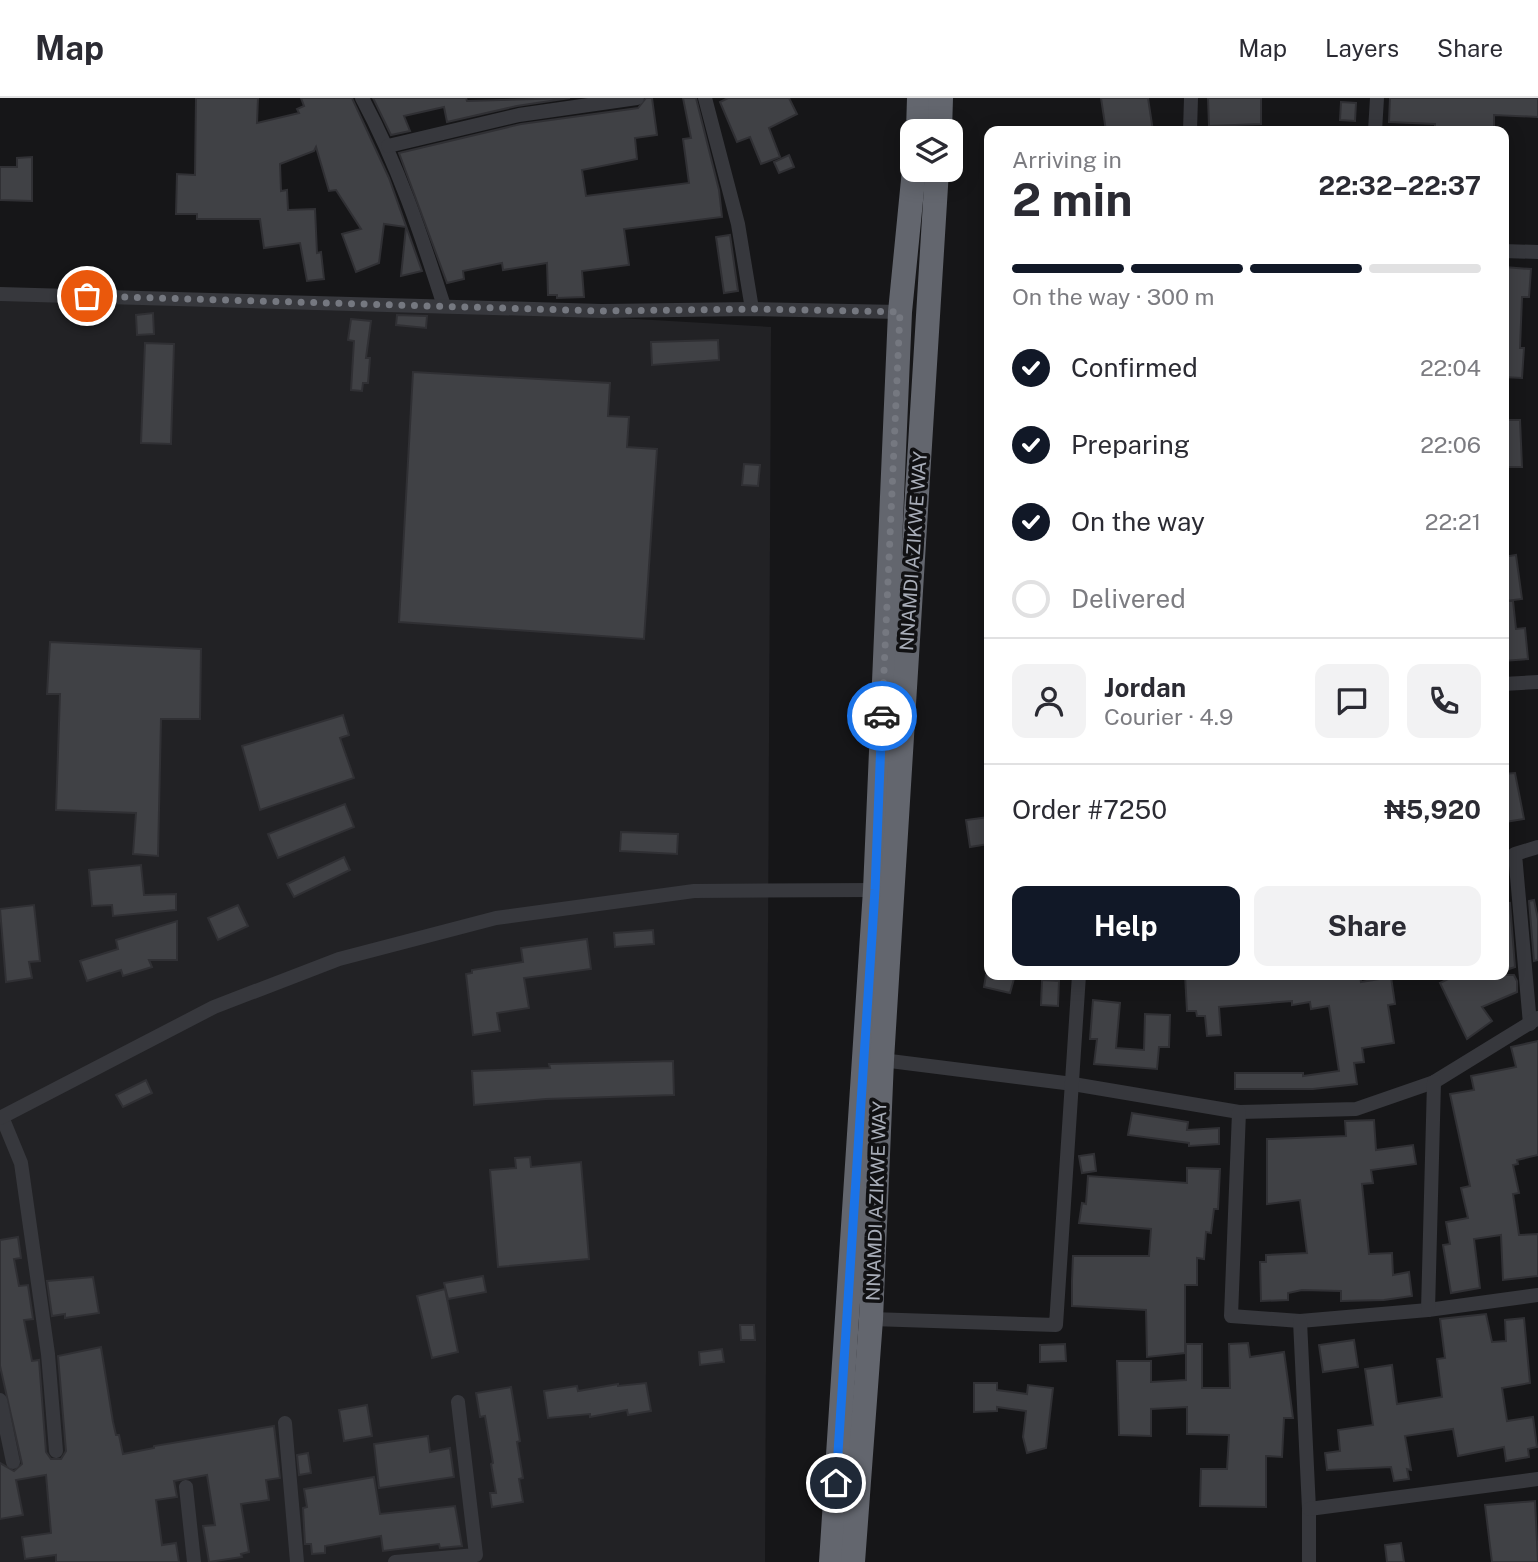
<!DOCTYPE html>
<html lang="en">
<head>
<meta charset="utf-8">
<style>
  body { margin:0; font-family:"Public Sans",sans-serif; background:#f2f2f3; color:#2b2b33; height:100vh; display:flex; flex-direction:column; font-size:26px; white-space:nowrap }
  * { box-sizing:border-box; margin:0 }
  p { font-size:23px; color:#7c7c81 }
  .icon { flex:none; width:38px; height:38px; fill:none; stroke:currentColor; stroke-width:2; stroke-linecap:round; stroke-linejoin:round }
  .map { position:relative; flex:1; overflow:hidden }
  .details { position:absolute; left:984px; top:28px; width:525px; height:854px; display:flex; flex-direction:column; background:#fff; border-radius:14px; box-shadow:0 4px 18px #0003 }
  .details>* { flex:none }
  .tools { position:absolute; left:900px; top:21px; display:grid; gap:14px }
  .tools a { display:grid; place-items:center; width:63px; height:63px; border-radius:14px; background:#fff; box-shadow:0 4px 18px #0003; font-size:35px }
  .pin { position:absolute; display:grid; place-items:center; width:60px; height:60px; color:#fff; margin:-30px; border:4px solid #fff; border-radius:50%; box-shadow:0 2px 7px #0007 }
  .courier { position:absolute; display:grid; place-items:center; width:70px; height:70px; margin:-35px; border:5px solid #1a73e8; border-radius:50%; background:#fff; color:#222; box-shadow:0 2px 9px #0007 }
  .headline em { font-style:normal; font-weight:700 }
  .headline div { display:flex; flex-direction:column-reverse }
  .headline { display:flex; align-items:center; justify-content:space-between; height:119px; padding:0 28px }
  h1 { font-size:46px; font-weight:700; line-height:52px }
  .bar { display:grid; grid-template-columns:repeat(4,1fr); gap:10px 7px; align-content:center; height:84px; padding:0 28px }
  .bar i { height:9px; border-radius:5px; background:#e1e1e2 }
  .bar .selected { background:#111827 }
  .bar p { grid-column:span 4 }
  .line { display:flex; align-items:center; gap:18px; padding:0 28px; border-top:2px solid #e1e1e2 }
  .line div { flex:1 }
  .round { display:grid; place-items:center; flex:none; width:74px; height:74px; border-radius:14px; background:#f2f2f3 }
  ol { padding:0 28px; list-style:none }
  li { display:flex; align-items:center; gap:21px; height:77px }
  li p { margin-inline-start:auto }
  li .icon { padding:7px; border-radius:50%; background:#111827; color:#fff; stroke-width:4 }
  li:last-child { color:#7c7c81 }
  li i { width:38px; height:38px; border:4px solid #e1e1e2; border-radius:50% }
  .action { display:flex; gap:14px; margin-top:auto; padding:14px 28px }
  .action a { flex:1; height:80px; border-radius:14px; background:#111827; color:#fff; font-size:28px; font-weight:700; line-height:80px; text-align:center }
  .action a+a { background:#f2f2f3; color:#2b2b33 }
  header { display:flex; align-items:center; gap:42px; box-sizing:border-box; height:98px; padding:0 35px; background:#fff; border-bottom:2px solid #e1e1e2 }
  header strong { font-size:33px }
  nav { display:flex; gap:38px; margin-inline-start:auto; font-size:24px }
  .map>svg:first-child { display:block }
  .built { fill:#222225 }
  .building { fill:#404145; stroke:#303034; stroke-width:2 }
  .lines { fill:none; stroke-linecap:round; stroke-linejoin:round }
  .street { stroke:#37383d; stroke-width:14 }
  .highway { stroke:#63666e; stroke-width:24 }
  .done { stroke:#757880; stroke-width:7; stroke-dasharray:0 12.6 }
  .route { stroke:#1a73e8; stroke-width:9 }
  .labels { text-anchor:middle; stroke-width:7; stroke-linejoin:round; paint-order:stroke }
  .street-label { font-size:19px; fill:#a8adb8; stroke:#111113 }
</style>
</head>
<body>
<header>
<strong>Map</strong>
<nav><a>Map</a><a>Layers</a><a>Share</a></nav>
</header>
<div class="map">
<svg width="1538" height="1464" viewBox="0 0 1538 1464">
  <rect width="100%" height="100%" fill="#161618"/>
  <polygon class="built" points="0,198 383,206 771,229 765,1464 0,1464"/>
  <g class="building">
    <polygon points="196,0 258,0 257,25 299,15 297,11 304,8 301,0 352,0 389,80 422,173 401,178 406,129 384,126 379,165 356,174 342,136 361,131 336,92 329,93 316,49 314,53 280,66 281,93 287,92 288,112 315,111 317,155 321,154 324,181 307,183 300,145 264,150 260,121 197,121 197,116 176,116 177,76 195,77"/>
    <polygon points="373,0 466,0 467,3 570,0 517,8 447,24 444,9 404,18 410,33 391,37"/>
    <polygon points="646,0 652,0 657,37 635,40 637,61 582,72 586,98 689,85 683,41 691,40 683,0 696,0 719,92 722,119 624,131 629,167 582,173 584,199 557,200 557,197 548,197 547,165 503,172 502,165 463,173 464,181 447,185 399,55 521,26 638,10"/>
    <polygon points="728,0 789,0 797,16 769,30 780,59 761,66 750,39 737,44 720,4"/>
    <polygon points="1101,0 1148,0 1153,33 1106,33"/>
    <polygon points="1208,0 1261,0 1261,26 1209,28"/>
    <polygon points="1390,0 1538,0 1538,19 1494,17 1494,33 1435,33 1435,26 1389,24"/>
    <polygon points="1341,4 1356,5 1355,23 1340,22"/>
    <polygon points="789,57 794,69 779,75 774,64"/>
    <polygon points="32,59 32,103 0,102 0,69 17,69 17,60"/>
    <polygon points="730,137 738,193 724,195 716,139"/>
    <polygon points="1504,169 1531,171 1529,199 1522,199 1520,250 1524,250 1522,280 1503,279"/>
    <polygon points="153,215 154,236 137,237 136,217"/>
    <polygon points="397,217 427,218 426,230 396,227"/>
    <polygon points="351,221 371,223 366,260 370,260 368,285 363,285 362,293 351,292 354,243 348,242"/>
    <polygon points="718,242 719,262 652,267 651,244"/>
    <polygon points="145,245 174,246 171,346 141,345"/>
    <polygon points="413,274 610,285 608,318 629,319 627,349 657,351 644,541 399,524"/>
    <polygon points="1503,322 1520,322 1522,369 1503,369"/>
    <polygon points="744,366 760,367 758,388 742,387"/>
    <polygon points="1516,457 1522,501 1506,503 1513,503 1516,531 1525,530 1528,561 1503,563 1503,459"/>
    <polygon points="50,544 201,551 200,621 161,621 158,758 133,756 136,715 56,712 60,596 47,596"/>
    <polygon points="343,617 349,637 340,640 354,680 260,712 242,648"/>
    <polygon points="1515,675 1524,721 1505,724 1503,676"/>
    <polygon points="345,706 354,729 278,760 268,736"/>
    <polygon points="989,719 989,746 970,749 966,722"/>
    <polygon points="621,734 678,736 677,756 620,753"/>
    <polygon points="344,759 350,772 294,799 287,786"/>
    <polygon points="141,767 144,797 176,796 176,812 113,818 112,807 92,808 89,772"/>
    <polygon points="1534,802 1538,821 1538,862 1534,863 1529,803"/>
    <polygon points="1510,805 1515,869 1503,873 1503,806"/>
    <polygon points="34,807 40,863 29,864 32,880 6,884 0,811"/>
    <polygon points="238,807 248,828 218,842 208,820"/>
    <polygon points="177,823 177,862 149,862 152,869 123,878 121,872 87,883 80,863 118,851 116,842"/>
    <polygon points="653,832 654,846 615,849 614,835"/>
    <polygon points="587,841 591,871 524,880 529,910 497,915 500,933 473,937 466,876 472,875 472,872 523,864 521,850"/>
    <polygon points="986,877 1015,877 1010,895 984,889"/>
    <polygon points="1185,877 1214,877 1214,880 1237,877 1360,877 1361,884 1391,879 1395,906 1388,907 1394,945 1362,950 1364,964 1354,965 1357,986 1313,991 1235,991 1235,975 1303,975 1303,978 1339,973 1329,908 1311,911 1310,904 1292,907 1292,903 1219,909 1221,937 1207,938 1205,918 1197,918 1196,913 1187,913"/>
    <polygon points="1456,877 1514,877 1517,883 1517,894 1482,909 1492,923 1467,941 1440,885"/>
    <polygon points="1042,882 1059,883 1058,908 1041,907"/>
    <polygon points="1093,902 1120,905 1116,950 1144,952 1145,916 1170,917 1169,949 1159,949 1157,971 1094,966 1097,941 1090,941"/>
    <polygon points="1538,943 1538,1057 1517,1062 1518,1066 1513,1067 1519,1095 1513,1096 1519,1137 1538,1136 1538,1178 1503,1182 1501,1137 1474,1141 1480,1190 1451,1195 1443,1147 1450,1146 1446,1124 1468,1120 1461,1090 1470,1088 1450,996 1474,992 1471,978 1516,969 1511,949"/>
    <polygon points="673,963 674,997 546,1001 474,1007 472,973 550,970 549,966"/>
    <polygon points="146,982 152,995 123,1009 116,997"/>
    <polygon points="1132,1015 1188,1024 1187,1032 1219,1030 1219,1046 1189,1048 1189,1045 1128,1037"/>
    <polygon points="1374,1022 1376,1052 1413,1047 1416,1066 1371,1072 1373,1085 1362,1086 1369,1156 1392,1155 1393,1177 1409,1174 1412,1198 1384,1202 1341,1203 1341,1193 1302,1192 1288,1195 1288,1202 1261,1203 1260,1164 1266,1164 1266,1157 1307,1155 1300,1102 1267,1106 1267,1041 1346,1038 1345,1023"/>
    <polygon points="1094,1056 1096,1073 1082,1075 1079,1058"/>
    <polygon points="530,1059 531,1069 581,1064 589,1161 498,1169 490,1072 516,1070 515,1060"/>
    <polygon points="1187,1070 1220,1071 1218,1111 1214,1111 1211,1135 1206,1134 1204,1161 1197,1160 1197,1187 1185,1187 1185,1255 1147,1259 1146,1212 1072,1208 1072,1183 1073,1158 1149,1158 1151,1131 1079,1125 1082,1105 1086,1106 1088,1078 1187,1085"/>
    <polygon points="18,1139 21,1160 14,1161 19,1188 28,1187 33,1221 24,1222 32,1263 39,1262 46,1354 51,1361 61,1361 66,1353 58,1258 101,1249 113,1324 116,1337 119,1337 123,1356 154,1350 154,1348 274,1328 280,1380 266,1382 269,1402 241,1406 249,1454 241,1456 242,1459 209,1464 203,1428 215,1427 207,1377 174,1383 177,1399 156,1402 162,1447 176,1445 179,1464 56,1464 56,1457 25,1461 22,1439 51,1435 46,1377 16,1382 23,1417 0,1421 0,1365 14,1373 22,1366 0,1268 0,1142"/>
    <polygon points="483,1178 486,1194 448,1201 444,1185"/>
    <polygon points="93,1179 99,1215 65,1220 65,1216 52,1218 47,1183"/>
    <polygon points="445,1191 458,1254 432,1260 417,1198"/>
    <polygon points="1486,1216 1492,1244 1506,1243 1505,1222 1524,1220 1530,1285 1502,1290 1507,1323 1533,1319 1537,1349 1528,1351 1529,1359 1506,1363 1504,1349 1458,1358 1453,1331 1405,1338 1411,1372 1407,1371 1409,1381 1394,1383 1391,1369 1327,1372 1325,1355 1340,1353 1338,1332 1373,1327 1365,1271 1392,1267 1397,1306 1442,1299 1437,1261 1445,1260 1440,1221"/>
    <polygon points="740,1227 754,1227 755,1242 741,1242"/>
    <polygon points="1354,1242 1358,1269 1323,1274 1319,1247"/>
    <polygon points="1248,1245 1250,1259 1284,1254 1293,1320 1284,1320 1282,1359 1266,1358 1266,1409 1200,1408 1201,1371 1227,1371 1229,1337 1187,1336 1187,1309 1151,1311 1151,1338 1119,1337 1117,1263 1151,1263 1151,1284 1186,1282 1186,1246 1202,1246 1202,1290 1230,1290 1229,1246"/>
    <polygon points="1065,1246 1066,1263 1040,1264 1040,1247"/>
    <polygon points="722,1251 724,1264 700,1267 699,1254"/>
    <polygon points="646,1285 651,1313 628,1317 627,1312 590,1319 590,1316 548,1320 544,1293 577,1288 578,1293 618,1286 618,1288"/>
    <polygon points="974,1285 997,1285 997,1292 1027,1296 1028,1287 1053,1290 1046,1350 1027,1355 1023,1339 1026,1313 997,1309 997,1313 974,1314"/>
    <polygon points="511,1289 520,1343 517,1344 523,1380 519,1381 523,1404 492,1409 490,1395 496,1395 491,1366 493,1365 485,1318 480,1319 476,1295"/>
    <polygon points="367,1307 372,1338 344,1343 339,1312"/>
    <polygon points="428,1338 430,1354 450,1350 454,1379 379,1390 374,1346"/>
    <polygon points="308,1355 311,1375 299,1377 297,1357"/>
    <polygon points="374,1379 380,1416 455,1408 462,1448 440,1450 439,1446 383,1453 381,1438 325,1448 325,1455 312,1456 311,1446 305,1446 303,1410 307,1409 304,1391"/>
    <polygon points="1535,1403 1538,1464 1492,1464 1485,1407"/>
    <polygon points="1401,1445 1404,1464 1387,1464 1385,1447"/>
  </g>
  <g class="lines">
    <g class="street">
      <path d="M362 0C398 67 421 136 444 208"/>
      <polyline points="705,0 738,126 752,211"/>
      <polyline points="1190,33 1191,0"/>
      <polyline points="1375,33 1377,0"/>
      <polyline points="388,48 519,17 637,0"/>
      <polyline points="1503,153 1538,154"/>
      <polyline points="0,196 602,213 752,211 900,214"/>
      <polyline points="1503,586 1538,584"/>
      <polyline points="1530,926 1515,756 1538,749"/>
      <polyline points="882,962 1073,986 1239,1014 1356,1011 1434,984 1538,920"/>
      <polyline points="1239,1014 1231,1218 1300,1223 1428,1212 1538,1197"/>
      <polyline points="2,1019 21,1065 48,1256 56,1353"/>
      <polyline points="0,1020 214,909 339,861 496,820 694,793 875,792"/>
      <polyline points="1428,1212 1434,984"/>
      <polyline points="871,1221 1056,1227 1079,877"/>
      <polyline points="1300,1223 1309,1411 1309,1464"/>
      <polyline points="0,1302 13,1364"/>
      <polyline points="285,1325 297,1464"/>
      <polyline points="186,1389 194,1464"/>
      <polyline points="1309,1411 1538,1381"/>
      <polyline points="395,1464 476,1457 458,1304"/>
    </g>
    <g class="highway">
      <polyline points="918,33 919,0"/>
      <polyline points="940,33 941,0"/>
      <polyline points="831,1464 875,792 900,214 914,72"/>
      <polyline points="853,1464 871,1221 882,962 937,72"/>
    </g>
  </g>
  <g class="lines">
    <polyline class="done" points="87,198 602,213 752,211 900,214 882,618"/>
    <polyline class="route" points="836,1385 875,792 882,618"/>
  </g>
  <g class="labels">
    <g class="street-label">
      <text transform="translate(913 453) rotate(-86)" y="7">NNAMDI AZIKWE WAY</text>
      <text transform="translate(876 1103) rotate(-88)" y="7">NNAMDI AZIKWE WAY</text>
    </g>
  </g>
</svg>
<div class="tools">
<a><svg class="icon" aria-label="layers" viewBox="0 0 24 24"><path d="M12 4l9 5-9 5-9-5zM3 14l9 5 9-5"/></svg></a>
</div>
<div class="pin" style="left:87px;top:198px;background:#ea580c"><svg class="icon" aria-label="bag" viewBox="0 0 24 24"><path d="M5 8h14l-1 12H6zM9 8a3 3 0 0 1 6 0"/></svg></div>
<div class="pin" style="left:836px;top:1385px;background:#1f2937"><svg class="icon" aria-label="home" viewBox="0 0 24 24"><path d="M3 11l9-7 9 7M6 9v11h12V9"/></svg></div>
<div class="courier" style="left:882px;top:618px"><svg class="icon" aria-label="car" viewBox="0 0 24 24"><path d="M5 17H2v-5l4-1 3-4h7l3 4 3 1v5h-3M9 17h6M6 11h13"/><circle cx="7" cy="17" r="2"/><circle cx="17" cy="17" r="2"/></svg></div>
<section class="details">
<div class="headline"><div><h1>2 min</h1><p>Arriving in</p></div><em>22:32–22:37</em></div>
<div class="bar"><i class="selected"></i><i class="selected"></i><i class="selected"></i><i></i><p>On the way · 300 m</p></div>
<ol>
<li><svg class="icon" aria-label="check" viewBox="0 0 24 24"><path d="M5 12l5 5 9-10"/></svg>Confirmed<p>22:04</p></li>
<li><svg class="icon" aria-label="check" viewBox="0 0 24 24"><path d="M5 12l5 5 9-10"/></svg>Preparing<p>22:06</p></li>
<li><svg class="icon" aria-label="check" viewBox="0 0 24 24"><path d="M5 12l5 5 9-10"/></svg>On the way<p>22:21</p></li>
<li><i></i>Delivered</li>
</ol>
<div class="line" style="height:126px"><a class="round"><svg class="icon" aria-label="person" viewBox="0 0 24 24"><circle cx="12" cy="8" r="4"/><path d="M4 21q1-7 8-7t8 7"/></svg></a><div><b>Jordan</b><p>Courier · 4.9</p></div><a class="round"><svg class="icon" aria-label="chat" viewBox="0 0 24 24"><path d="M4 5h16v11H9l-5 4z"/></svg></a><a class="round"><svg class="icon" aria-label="phone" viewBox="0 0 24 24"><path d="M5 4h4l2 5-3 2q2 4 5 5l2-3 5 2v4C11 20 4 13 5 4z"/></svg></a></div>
<div class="line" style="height:91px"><div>Order #7250</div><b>₦5,920</b></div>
<div class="action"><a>Help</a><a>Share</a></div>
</section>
</div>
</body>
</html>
